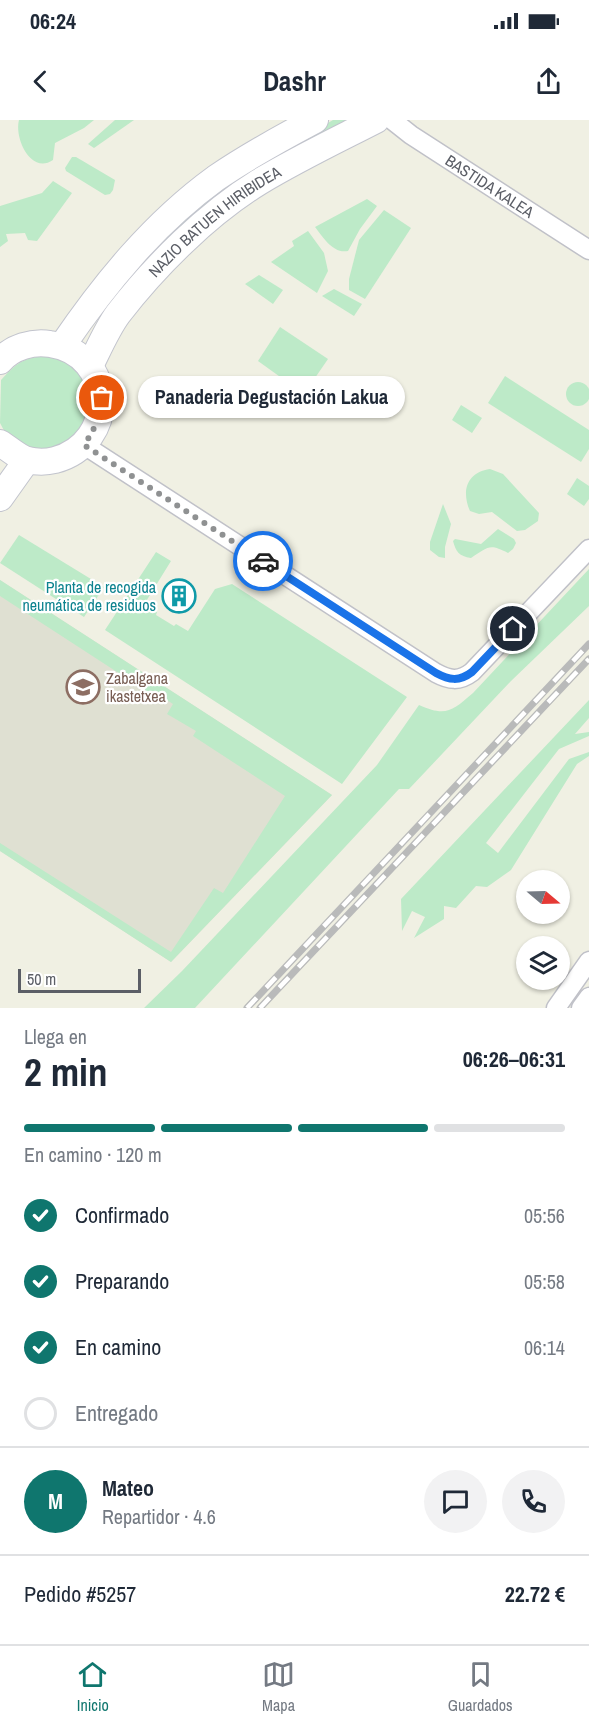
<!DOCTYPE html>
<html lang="es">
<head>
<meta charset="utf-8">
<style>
  body { margin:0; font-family:"Archivo Narrow",sans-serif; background:#f2f2f3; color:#1f2937; height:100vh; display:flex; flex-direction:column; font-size:22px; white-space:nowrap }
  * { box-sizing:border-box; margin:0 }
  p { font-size:20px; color:#747a83 }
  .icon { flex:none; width:33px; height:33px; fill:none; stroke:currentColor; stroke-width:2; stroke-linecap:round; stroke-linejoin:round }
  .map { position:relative; height:888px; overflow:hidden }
  .side { display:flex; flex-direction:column; background:#fff; flex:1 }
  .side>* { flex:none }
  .needle { width:39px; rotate:109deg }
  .tools { position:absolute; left:516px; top:750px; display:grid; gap:12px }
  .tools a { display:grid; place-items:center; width:54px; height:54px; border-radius:50%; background:#fff; box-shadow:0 2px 4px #0004; font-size:30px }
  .scale { position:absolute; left:18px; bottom:15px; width:123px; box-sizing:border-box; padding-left:6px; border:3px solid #5b5e66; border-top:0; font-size:16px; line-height:21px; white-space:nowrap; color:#5b5e66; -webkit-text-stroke:4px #fff; paint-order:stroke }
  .pin { position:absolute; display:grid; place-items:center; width:51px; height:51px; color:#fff; margin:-26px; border:3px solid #fff; border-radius:50%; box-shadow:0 2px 6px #0007 }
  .courier { position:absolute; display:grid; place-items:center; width:60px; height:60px; margin:-30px; border:4px solid #1a73e8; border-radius:50%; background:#fff; color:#222; box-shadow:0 2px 8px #0007 }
  .bubble { position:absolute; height:42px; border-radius:21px; background:#fff; box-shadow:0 2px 4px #0004; font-size:20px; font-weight:700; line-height:42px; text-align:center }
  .head em { font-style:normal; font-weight:700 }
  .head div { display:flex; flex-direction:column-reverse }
  .head { display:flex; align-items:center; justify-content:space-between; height:102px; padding:0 24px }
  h1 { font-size:39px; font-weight:700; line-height:45px }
  .bar { display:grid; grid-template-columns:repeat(4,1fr); gap:9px 6px; align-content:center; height:72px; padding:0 24px }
  .bar i { height:8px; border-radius:4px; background:#e0e1e3 }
  .bar .selected { background:#0f766e }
  .bar p { grid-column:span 4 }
  .line { display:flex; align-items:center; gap:15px; padding:0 24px; border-top:2px solid #e0e1e3 }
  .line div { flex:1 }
  .round { display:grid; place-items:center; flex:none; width:63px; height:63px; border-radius:32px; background:#f2f2f3 }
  ol { padding:0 24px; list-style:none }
  li { display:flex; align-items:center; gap:18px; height:66px }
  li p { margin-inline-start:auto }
  li .icon { padding:6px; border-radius:50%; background:#0f766e; color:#fff; stroke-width:4 }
  li:last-child { color:#747a83 }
  li i { width:33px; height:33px; border:3px solid #e0e1e3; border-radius:50% }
  .status { display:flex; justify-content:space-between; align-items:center; height:42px; padding:0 30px; background:#fff; direction:ltr }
  .status svg { height:16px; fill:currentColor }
  header { display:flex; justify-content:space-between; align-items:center; height:78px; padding:0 24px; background:#fff; font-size:27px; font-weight:700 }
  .tab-bar { display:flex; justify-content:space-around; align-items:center; height:84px; border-top:2px solid #e0e1e3; background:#fff; font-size:16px; color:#747a83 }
  .tab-bar a { display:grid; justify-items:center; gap:3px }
  .tab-bar .selected { color:#0f766e }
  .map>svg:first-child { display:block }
  .education { fill:#dfe0d2 }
  .green { fill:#bdeac8 }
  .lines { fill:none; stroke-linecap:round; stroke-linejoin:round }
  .street-casing { stroke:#c0c1c8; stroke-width:21 }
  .secondary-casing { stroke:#c2c4cd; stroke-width:28 }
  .street { stroke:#fff; stroke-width:18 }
  .secondary { stroke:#fff; stroke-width:26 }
  .rail-casing { stroke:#b9baba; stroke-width:7 }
  .rail { stroke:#fff; stroke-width:4.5; stroke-dasharray:14; stroke-linecap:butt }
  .done { stroke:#8f9192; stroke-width:6; stroke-dasharray:0 10.8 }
  .route { stroke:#1a73e8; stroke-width:8 }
  .labels { text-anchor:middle; stroke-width:4.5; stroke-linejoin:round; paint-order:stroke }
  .street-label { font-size:16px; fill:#5b5e66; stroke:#fff }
  .culture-label { font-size:16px; fill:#0d838f; stroke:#fff; text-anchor:end }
  .education-label { font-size:16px; fill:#785e54; stroke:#fff; text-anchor:start }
</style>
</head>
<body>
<div class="status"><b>06:24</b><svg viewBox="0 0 49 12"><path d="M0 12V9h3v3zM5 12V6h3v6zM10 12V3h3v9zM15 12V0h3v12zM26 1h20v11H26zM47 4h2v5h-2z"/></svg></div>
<header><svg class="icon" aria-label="back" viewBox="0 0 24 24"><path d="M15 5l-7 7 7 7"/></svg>Dashr<svg class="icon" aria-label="share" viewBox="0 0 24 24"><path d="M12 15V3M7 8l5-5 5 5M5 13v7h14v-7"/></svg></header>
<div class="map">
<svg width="589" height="888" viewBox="0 0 589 888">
  <rect width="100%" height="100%" fill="#f0f0e3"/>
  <polygon class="education" points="0,460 332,675 171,842 0,731"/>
  <g class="green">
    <path d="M19 0H94L84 8 55 23 53 40C31 55 14 18 19 0Z"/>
    <polygon points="115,0 134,0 94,28 88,24"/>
    <polygon points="333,0 361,0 261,53 104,201 93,194 135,142 211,72"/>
    <polygon points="72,37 76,37 115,60 113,70 110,74 105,75 66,51 65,48"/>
    <polygon points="53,61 72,73 37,121 28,120 25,113 6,114 8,121 0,127 0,86 42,73"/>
    <path d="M367 79 377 86 360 109 348 131C333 134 323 117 315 107Z"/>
    <polygon points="384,90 411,108 365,179 349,170 349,159 359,120"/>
    <polygon points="308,111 324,133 328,151 317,173 271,142 294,126 292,121"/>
    <polygon points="259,155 283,170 273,184 245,164"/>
    <polygon points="334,169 362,184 354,196 322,176"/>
    <polygon points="280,207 328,239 304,274 258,241"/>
    <path d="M52 236 70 244 84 259 90 278 88 298 79 315 43 332 23 328 7 316 0 303 1 260C19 240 25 237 52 236Z"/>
    <polygon points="505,256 589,310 589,329 581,342 488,283"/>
    <circle cx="578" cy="274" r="12"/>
    <polygon points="461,285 482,298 472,313 452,300"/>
    <path d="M490 349 503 354 539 393 538 401 525 410 517 411 492 392 479 394 470 391C461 371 467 352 490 349Z"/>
    <polygon points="577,358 589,366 589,379 584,386 567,374"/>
    <polygon points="443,384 451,404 445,427 445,438 439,437 430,430 430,422"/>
    <path d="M498 409 514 419 516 423 513 429 508 433C489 423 488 427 471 438 459 436 456 432 453 421L455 419 481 424Z"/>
    <polygon points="19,415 104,467 84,497 0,443"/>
    <polygon points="156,432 171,441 145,483 157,492 156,495 174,506 176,504 188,511 215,469 232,464 407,577 342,664 105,510"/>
    <path d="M589 449V486L511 561 409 669H399L195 888H144L182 851 377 645 419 585C446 597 452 591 473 573Z"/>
    <polygon points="0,460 332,675 171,842 0,731 0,723 171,832 214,768 223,773 285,676 193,616 196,611 167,594 173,584 156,573 154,576 0,476"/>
    <polygon points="589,580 589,598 575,614 589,612 589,616 559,629 486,723 498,733 569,639 589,632 589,636 577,644 511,750 487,767 476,766 456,788 444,786 444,799 414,818 425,797 412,791 402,811 401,779"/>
  </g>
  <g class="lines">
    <g class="street-casing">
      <g id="street">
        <path id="s1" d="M392 0 411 15 589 130"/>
        <path d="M84 325 436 553C449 560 459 562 472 552L589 429"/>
        <polyline points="556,888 589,841"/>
        <polyline points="581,888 589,877"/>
      </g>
    </g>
    <g class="secondary-casing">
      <g id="secondary">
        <path d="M62 226C105 163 154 103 216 58 248 36 281 18 315 0"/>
        <path d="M0 241C12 227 33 221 50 224 116 234 118 323 55 340 47 342 36 342 27 340 18 337 8 328 0 323"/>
        <path id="s2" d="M90 246C99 228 107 209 118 194 155 146 207 94 259 62 297 39 337 20 376 0"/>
        <polyline points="0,378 27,340"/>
      </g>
    </g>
    <use href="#street" class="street"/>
    <use href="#secondary" class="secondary"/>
    <g class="rail-casing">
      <g id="rail">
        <polyline points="247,888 589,524"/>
        <polyline points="260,888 589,539"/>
      </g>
    </g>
    <use href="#rail" class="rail"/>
  </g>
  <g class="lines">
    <path class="done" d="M102 278C100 297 95 309 84 325L263 441"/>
    <path class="route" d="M263 441 436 553C449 560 459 562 472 552L513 509"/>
  </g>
  <defs>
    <g id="building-ring" transform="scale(1.725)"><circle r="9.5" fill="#fff" stroke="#0f9aa8" stroke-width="1.5"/><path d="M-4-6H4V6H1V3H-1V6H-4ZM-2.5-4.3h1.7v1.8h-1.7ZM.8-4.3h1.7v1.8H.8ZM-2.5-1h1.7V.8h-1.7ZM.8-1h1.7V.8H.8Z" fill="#0f9aa8"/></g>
    <g id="school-ring" transform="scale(1.725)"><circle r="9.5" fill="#fff" stroke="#8d6e63" stroke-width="1.5"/><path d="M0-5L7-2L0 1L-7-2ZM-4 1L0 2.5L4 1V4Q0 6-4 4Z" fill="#8d6e63"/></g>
  </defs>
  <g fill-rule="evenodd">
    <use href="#building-ring" x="179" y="476"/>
    <use href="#school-ring" x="83" y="567"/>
  </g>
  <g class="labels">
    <g class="street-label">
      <text dy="6" stroke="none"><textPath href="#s1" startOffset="118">BASTIDA KALEA</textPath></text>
      <text dy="6" stroke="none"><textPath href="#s2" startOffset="194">NAZIO BATUEN HIRIBIDEA</textPath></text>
    </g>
    <g class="culture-label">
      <text x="156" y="473">Planta de recogida<tspan x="156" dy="18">neumática de residuos</tspan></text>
    </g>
    <g class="education-label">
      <text x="106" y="564">Zabalgana<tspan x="106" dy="18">ikastetxea</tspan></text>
    </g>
  </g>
</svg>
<div class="tools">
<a><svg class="needle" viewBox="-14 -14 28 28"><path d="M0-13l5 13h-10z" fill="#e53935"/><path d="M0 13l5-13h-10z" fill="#747a83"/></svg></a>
<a><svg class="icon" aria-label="layers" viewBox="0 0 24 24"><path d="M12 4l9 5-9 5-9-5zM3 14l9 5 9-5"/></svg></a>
</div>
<div class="scale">50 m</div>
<div class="pin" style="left:102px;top:278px;background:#ea580c"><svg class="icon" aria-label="bag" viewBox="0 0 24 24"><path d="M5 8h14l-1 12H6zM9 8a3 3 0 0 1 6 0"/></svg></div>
<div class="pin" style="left:513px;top:509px;background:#1f2937"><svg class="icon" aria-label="home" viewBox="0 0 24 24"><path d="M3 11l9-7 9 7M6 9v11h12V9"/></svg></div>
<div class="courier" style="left:263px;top:441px"><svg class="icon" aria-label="car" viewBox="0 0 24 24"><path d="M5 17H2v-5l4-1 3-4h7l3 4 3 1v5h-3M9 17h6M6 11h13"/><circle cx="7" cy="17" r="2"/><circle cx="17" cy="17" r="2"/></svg></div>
<div class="bubble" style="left:138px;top:256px;width:267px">Panaderia Degustación Lakua</div>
</div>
<section class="side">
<div class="head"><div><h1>2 min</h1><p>Llega en</p></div><em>06:26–06:31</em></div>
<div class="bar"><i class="selected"></i><i class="selected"></i><i class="selected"></i><i></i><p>En camino · 120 m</p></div>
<ol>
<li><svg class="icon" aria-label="check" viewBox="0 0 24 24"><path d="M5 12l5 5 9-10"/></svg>Confirmado<p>05:56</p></li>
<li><svg class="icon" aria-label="check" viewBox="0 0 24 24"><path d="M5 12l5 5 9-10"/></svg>Preparando<p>05:58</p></li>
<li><svg class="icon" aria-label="check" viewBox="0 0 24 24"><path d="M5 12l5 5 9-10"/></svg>En camino<p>06:14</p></li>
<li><i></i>Entregado</li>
</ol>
<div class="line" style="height:108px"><b class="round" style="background:#0f766e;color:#fff">M</b><div><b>Mateo</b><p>Repartidor · 4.6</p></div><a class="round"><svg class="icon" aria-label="chat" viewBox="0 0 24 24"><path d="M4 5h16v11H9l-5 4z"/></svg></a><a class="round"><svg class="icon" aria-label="phone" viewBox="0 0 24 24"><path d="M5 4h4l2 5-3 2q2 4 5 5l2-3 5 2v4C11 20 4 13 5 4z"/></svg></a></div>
<div class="line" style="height:78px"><div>Pedido #5257</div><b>22.72 €</b></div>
</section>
<nav class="tab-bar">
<a class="selected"><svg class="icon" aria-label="home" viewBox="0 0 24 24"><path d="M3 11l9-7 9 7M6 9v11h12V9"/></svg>Inicio</a>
<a><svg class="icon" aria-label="map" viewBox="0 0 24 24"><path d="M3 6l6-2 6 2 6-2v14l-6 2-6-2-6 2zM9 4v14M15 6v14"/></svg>Mapa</a>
<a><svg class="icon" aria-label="saved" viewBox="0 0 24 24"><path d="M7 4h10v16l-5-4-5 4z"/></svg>Guardados</a>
</nav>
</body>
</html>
